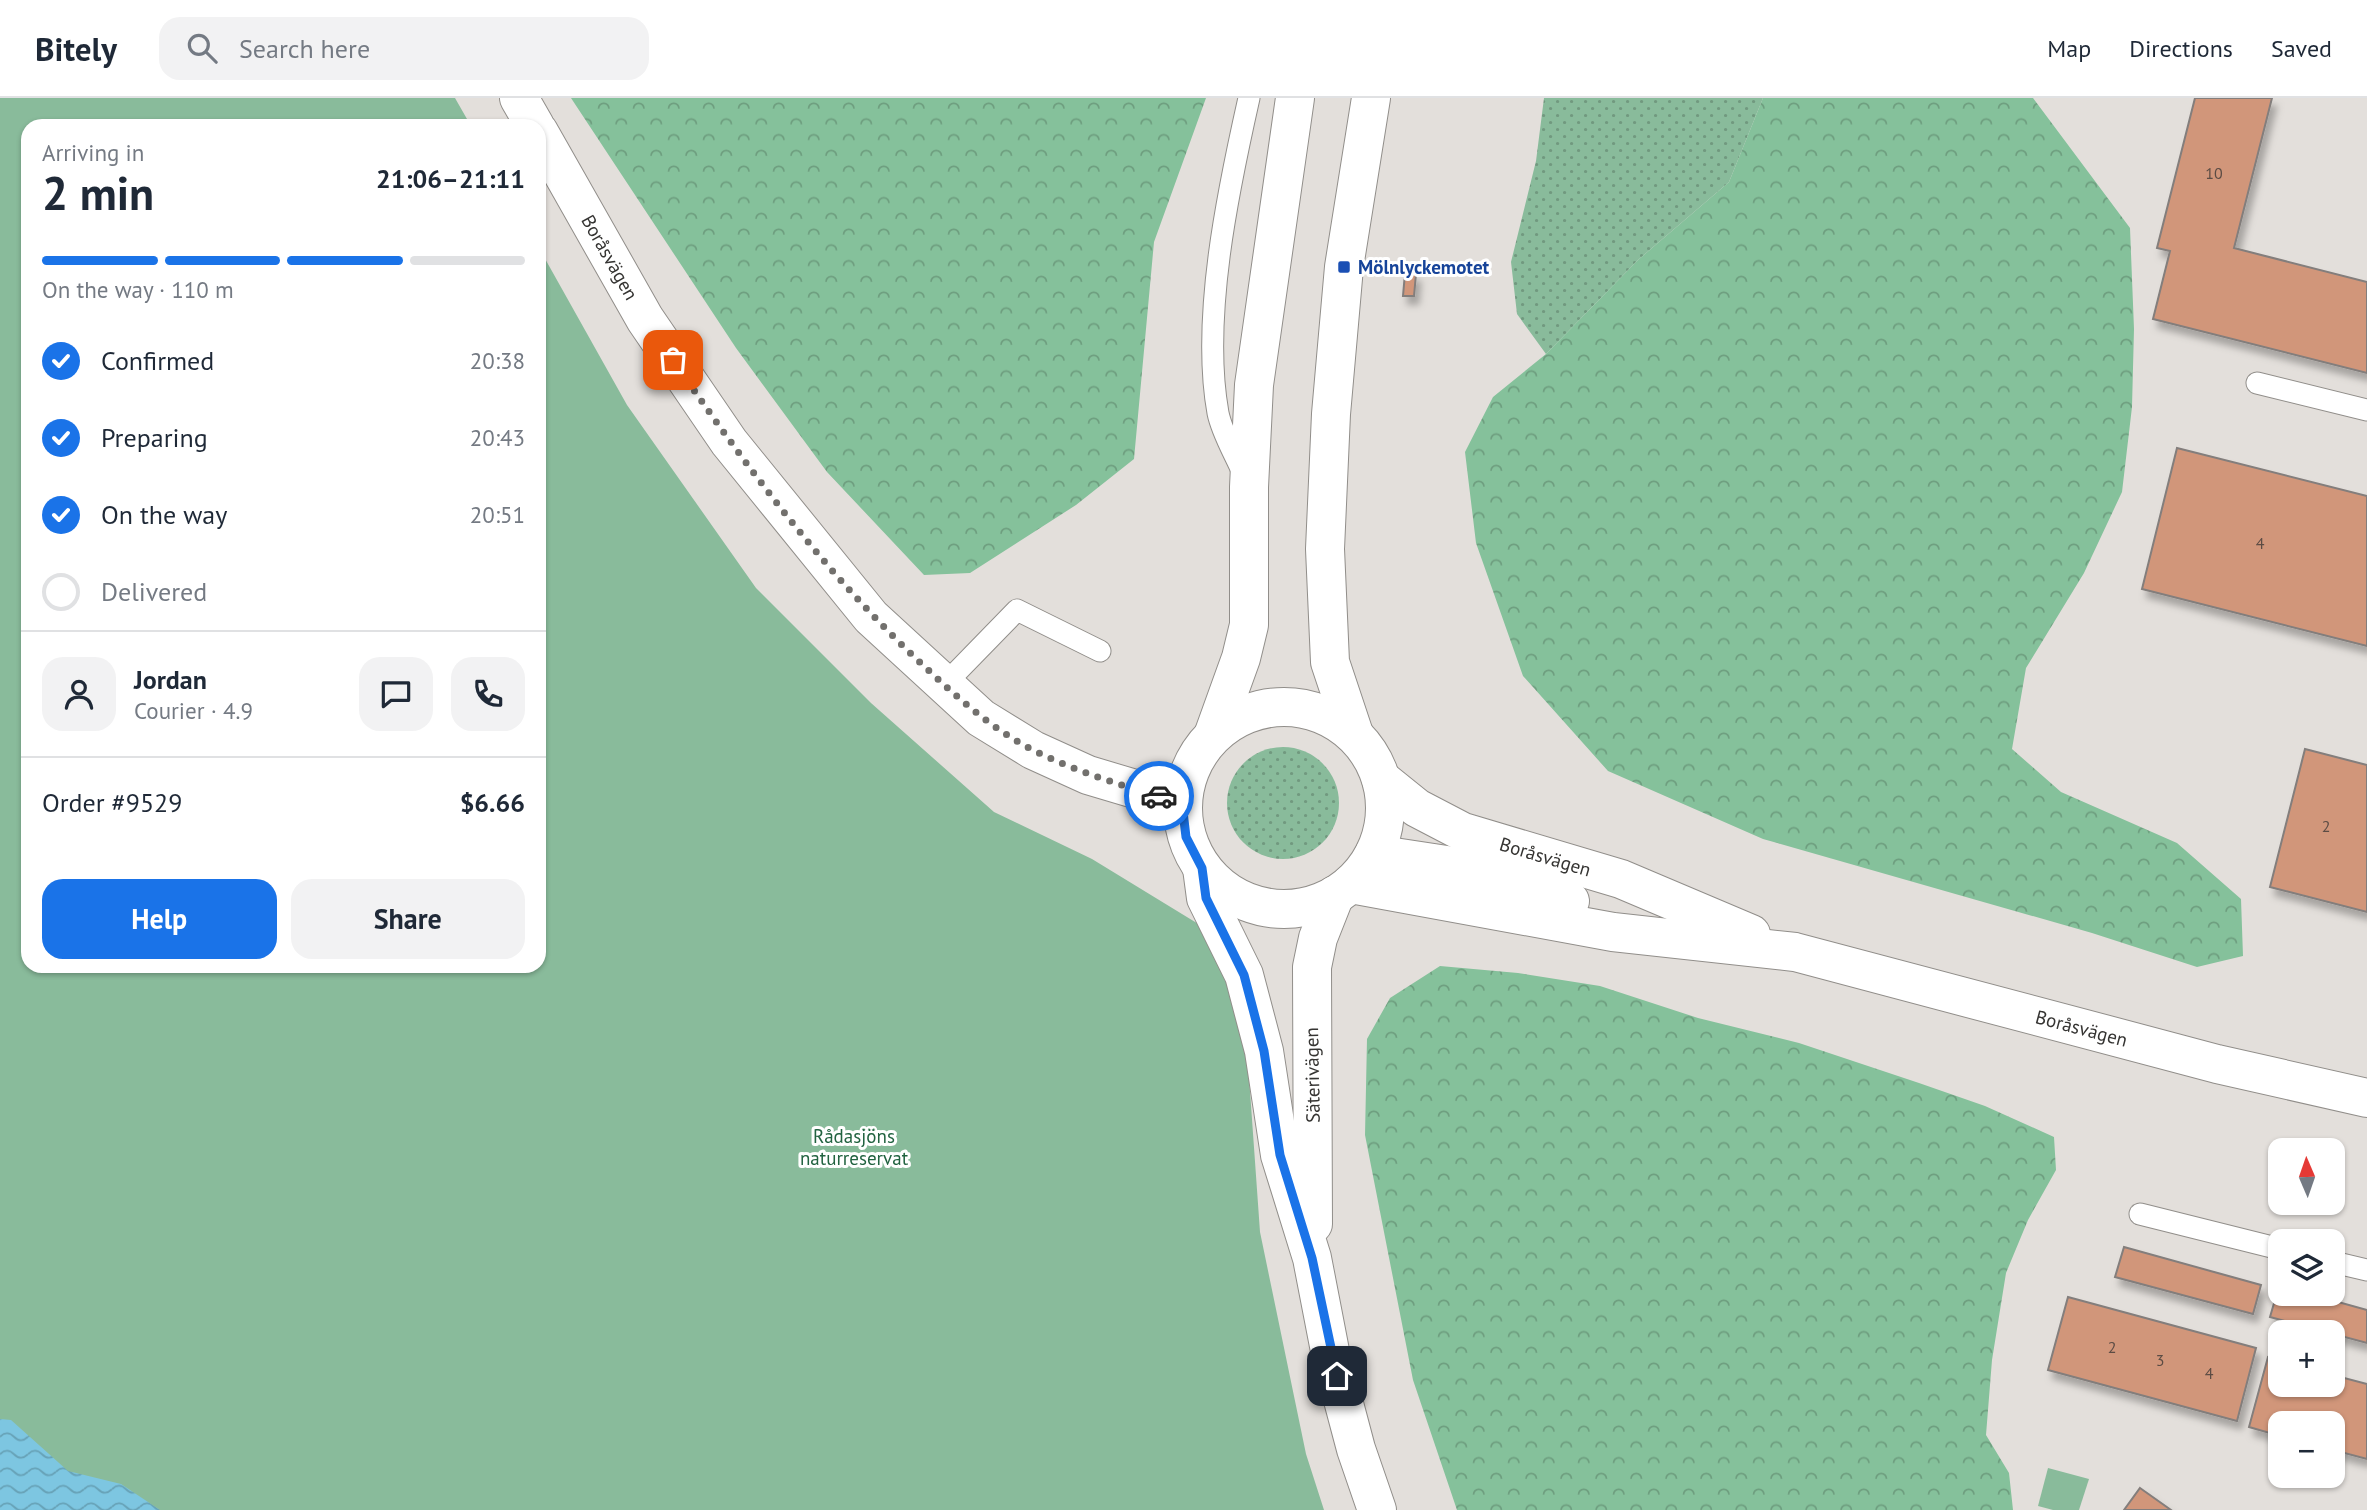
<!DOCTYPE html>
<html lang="en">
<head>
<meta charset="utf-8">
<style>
  body { margin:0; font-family:"PT Sans",sans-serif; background:#f2f2f3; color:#1f2937; height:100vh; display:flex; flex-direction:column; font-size:26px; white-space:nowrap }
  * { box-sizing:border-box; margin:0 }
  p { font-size:23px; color:#747a83 }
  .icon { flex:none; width:38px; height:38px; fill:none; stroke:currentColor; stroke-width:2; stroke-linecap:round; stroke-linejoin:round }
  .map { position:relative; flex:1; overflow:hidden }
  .sheet { position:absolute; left:21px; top:21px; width:525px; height:854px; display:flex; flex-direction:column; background:#fff; border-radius:21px; box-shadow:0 2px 5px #0004 }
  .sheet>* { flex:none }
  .needle { width:46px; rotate:358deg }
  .fabs { position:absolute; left:2268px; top:1040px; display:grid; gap:14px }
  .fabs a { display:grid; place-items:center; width:77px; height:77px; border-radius:14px; background:#fff; box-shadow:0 2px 5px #0004; font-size:35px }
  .pin { position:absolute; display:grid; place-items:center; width:60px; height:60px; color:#fff; margin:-30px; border-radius:14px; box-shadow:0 4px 10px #0006 }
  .courier { position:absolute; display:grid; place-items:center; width:70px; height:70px; margin:-35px; border:5px solid #1a73e8; border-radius:50%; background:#fff; color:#222; box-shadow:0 2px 9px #0007 }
  .overview em { font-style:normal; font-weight:700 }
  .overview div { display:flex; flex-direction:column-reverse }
  .overview { display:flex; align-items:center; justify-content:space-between; height:119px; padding:0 21px }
  h1 { font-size:46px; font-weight:700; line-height:52px }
  .bar { display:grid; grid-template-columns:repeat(4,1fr); gap:10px 7px; align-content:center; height:84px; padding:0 21px }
  .bar i { height:9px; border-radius:5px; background:#e0e1e3 }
  .bar .current { background:#1a73e8 }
  .bar p { grid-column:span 4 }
  .line { display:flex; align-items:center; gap:18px; padding:0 21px; border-top:2px solid #e0e1e3 }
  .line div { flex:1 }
  .round { display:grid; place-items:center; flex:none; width:74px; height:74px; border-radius:21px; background:#f2f2f3 }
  ol { padding:0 21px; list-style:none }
  li { display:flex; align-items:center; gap:21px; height:77px }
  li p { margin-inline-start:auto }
  li .icon { padding:7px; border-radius:50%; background:#1a73e8; color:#fff; stroke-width:4 }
  li:last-child { color:#747a83 }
  li i { width:38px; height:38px; border:4px solid #e0e1e3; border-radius:50% }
  .button { display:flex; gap:14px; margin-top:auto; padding:14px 21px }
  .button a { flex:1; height:80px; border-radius:21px; background:#1a73e8; color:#fff; font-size:28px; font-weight:700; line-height:80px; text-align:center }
  .button a+a { background:#f2f2f3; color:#1f2937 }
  header { display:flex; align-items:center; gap:42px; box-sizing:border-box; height:98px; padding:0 35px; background:#fff; border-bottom:2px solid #e0e1e3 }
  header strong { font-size:33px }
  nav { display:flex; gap:38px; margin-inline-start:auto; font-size:24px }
  .search { width:490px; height:63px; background:#f2f2f3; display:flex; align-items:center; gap:18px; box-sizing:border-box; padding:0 24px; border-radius:21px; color:#747a83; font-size:26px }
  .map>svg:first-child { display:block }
  .grass { fill:url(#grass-dots) }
  .forest { fill:url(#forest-crowns) }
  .park { fill:#89bb9b }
  .water { fill:url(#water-waves) }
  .building { fill:#d1967a; stroke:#837e7c; stroke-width:2; filter:url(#shadow) }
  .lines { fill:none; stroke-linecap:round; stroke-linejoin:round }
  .service-casing { stroke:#918e8a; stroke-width:23 }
  .tertiary-casing { stroke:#918e8a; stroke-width:40 }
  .service { stroke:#fff; stroke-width:21 }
  .tertiary { stroke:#fff; stroke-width:38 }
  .done { stroke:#72706d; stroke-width:7; stroke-dasharray:0 12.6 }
  .route { stroke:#1a73e8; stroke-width:9 }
  .transit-dot { fill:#1a4fb4; stroke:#fff; stroke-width:2.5 }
  .labels { text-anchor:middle; stroke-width:6; stroke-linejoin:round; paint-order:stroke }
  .number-label { font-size:16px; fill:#5c4c44 }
  .street-label { font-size:19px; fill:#353432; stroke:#fff }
  .transit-label { font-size:19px; font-weight:bold; fill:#164399; stroke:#fff; text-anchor:start }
  .park-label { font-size:19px; fill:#216340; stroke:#fff }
</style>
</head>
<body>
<header>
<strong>Bitely</strong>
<div class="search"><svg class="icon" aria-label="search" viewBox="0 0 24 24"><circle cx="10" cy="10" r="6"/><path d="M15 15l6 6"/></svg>Search here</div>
<nav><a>Map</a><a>Directions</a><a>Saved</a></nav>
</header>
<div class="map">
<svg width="2367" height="1412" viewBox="0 0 2367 1412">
  <defs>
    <pattern id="grass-dots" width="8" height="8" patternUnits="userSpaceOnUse" patternTransform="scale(1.75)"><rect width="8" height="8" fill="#89bb9b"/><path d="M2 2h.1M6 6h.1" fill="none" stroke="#71997f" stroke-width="1.8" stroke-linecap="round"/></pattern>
    <pattern id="forest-crowns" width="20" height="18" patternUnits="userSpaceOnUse" patternTransform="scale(1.75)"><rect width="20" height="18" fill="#85c19b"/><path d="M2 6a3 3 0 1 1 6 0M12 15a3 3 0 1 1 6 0" fill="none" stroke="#6e9e7f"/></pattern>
    <pattern id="water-waves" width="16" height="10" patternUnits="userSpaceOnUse" patternTransform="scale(1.75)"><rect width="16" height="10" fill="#7dc6e1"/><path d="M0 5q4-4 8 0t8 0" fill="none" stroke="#67a2b7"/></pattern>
    <filter id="shadow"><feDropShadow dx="4.5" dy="8" stdDeviation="3.5" flood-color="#0004"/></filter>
  </defs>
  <rect width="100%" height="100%" fill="#e3dfdb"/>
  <g class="grass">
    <polygon points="1544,0 1763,0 1729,84 1638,162 1546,256 1517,216 1511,164 1536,63"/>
    <circle cx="1283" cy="705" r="56"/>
  </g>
  <g class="forest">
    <polygon points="571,0 1206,0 1154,144 1134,361 1076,407 970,475 924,477 827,374 736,250"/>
    <polygon points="1763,0 2033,0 2130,130 2134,231 2132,309 2122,394 2084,475 2026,570 2012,651 2061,694 2177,745 2241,801 2243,858 2197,869 2092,835 1763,741 1608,673 1523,578 1476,445 1465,354 1493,299 1546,256 1638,162 1729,84"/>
    <polygon points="1440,868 1518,875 1600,888 1698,920 1799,945 1919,985 1985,1008 2054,1039 2056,1072 2028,1122 2006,1175 1992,1262 1986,1337 2009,1375 2013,1412 1457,1412 1413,1282 1365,1037 1367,941 1390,900"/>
  </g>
  <g class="park">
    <polygon points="0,0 455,0 471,28 28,28 28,868 539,868 539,150 627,307 756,490 871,605 994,714 1092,761 1200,827 1231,878 1248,965 1260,1134 1306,1356 1324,1412 0,1412"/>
    <polygon points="2048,1370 2089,1381 2079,1412 2053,1412 2038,1408"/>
  </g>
  <polygon class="water" points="0,1321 11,1322 68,1373 121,1386 160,1412 0,1412"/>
  <g class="building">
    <polygon points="2195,0 2272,0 2234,150 2367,184 2367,275 2153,221 2170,153 2157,150"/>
    <polygon points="1405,175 1416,176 1414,198 1403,198"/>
    <polygon points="2177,350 2367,398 2367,548 2142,491"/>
    <polygon points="2305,651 2367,667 2367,814 2270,789"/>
    <polygon points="2124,1149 2261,1187 2253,1216 2115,1179"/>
    <polygon points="2279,1188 2280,1195 2306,1195 2367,1212 2367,1245 2270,1219"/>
    <polygon points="2068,1199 2256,1250 2237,1323 2048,1272"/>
    <polygon points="2268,1259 2280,1263 2280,1286 2333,1286 2333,1277 2367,1286 2367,1361 2333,1352 2333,1325 2280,1325 2280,1338 2249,1329"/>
    <polygon points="2140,1390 2171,1412 2124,1412"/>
  </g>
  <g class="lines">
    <g class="service-casing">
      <g id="service">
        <polyline points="2257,285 2367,312"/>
        <path d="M1243 375C1235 356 1222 335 1218 315 1201 221 1228 93 1249 0"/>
        <polyline points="944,587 1017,512 1100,553"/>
        <polyline points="2140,1116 2280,1151"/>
        <polyline points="2333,1164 2367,1172"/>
      </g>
    </g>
    <g class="tertiary-casing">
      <g id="tertiary">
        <polyline points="519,0 535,28"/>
        <path id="s1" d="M539 34 645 221 729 344 871 519 981 620 1033 652 1088 677 1182 705"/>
        <circle cx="1284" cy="710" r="101"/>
        <polyline points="1214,635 1241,560 1249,527 1249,389 1254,287 1295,0"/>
        <polyline points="1354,636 1330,564 1325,451 1331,316 1344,169 1371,0"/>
        <path id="s2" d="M1381 681 1417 710 1463 734 1621 781 1751 836"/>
        <polyline points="1374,756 1453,768 1570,803"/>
        <polyline points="1202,770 1206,800 1244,877 1264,953 1280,1057 1312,1160 1330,1253 1356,1351 1377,1412"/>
        <path id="s3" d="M1351 786 1613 834 1795 854 2217 966 2367 1000"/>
        <polyline points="1313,1126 1312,869 1318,840 1335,797"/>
      </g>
    </g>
    <use href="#service" class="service"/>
    <use href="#tertiary" class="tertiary"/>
  </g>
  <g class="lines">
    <path class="done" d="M673 262C748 371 828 479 925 569 959 601 993 632 1035 653 1075 673 1117 686 1159 698"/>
    <polyline class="route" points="1159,698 1182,705 1186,739 1202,770 1206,800 1244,877 1264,953 1280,1057 1312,1160 1337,1278"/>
  </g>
  <rect class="transit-dot" x="1337" y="162" width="14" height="14" rx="3.5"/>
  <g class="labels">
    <g class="number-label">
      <text x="2214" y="81">10</text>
      <text x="2260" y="451">4</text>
      <text x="2326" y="734">2</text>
      <text x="2112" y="1255">2</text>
      <text x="2160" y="1268">3</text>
      <text x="2209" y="1281">4</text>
    </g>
    <g class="street-label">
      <text dy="7" stroke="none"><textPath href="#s1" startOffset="144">Boråsvägen</textPath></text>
      <text dy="7" stroke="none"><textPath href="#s2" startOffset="184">Boråsvägen</textPath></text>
      <text dy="7" stroke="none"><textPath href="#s3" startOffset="746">Boråsvägen</textPath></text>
      <text transform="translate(1312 977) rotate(-91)" y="7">Säterivägen</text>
    </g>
    <g class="transit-label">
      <text x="1358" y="176">Mölnlyckemotet</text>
    </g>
    <g class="park-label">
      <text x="854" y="1045">Rådasjöns<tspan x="854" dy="22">naturreservat</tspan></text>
    </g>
  </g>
</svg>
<div class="fabs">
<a><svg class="needle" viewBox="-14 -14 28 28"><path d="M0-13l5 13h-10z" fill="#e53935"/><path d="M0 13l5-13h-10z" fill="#747a83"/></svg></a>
<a><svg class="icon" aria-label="layers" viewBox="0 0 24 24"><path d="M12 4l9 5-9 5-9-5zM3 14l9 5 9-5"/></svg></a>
<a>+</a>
<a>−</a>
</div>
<div class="pin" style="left:673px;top:262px;background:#ea580c"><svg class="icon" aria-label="bag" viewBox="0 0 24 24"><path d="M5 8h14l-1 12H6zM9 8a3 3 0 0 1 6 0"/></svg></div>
<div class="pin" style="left:1337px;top:1278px;background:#1f2937"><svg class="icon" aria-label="home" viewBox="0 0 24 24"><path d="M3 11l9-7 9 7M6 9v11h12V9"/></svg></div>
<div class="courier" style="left:1159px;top:698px"><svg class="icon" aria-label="car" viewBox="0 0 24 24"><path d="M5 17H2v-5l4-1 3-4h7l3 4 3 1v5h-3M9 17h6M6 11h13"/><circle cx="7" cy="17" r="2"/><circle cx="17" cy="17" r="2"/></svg></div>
<section class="sheet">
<div class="overview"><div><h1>2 min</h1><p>Arriving in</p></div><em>21:06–21:11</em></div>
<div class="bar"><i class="current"></i><i class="current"></i><i class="current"></i><i></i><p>On the way · 110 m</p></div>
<ol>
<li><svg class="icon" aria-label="check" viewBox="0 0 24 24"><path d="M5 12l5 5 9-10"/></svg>Confirmed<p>20:38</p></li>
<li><svg class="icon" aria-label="check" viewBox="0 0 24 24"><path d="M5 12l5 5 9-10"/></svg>Preparing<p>20:43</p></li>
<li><svg class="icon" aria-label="check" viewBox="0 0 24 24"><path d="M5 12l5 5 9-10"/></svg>On the way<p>20:51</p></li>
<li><i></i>Delivered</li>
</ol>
<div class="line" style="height:126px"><a class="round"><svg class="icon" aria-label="person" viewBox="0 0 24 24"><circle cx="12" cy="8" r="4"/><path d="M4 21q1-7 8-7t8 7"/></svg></a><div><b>Jordan</b><p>Courier · 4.9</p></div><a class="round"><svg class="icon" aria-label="chat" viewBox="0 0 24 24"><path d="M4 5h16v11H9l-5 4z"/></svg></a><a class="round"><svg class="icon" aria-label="phone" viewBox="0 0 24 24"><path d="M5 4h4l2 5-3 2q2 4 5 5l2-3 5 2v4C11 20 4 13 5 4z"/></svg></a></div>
<div class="line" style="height:91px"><div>Order #9529</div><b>$6.66</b></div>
<div class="button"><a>Help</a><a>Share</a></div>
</section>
</div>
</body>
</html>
